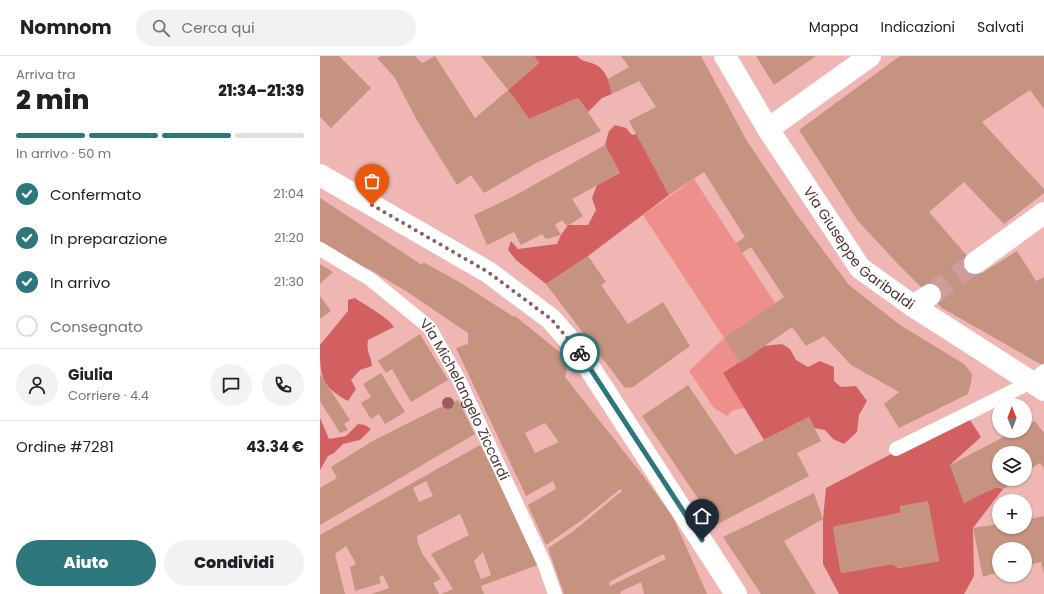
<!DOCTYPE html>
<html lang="it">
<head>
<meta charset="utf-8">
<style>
  body { margin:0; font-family:Poppins,sans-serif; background:#f2f2f2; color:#202124; height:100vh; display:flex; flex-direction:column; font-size:15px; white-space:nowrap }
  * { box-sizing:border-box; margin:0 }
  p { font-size:13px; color:#757577 }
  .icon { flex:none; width:22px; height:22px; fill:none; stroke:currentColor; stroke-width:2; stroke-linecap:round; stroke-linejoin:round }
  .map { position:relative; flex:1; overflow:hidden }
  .sheet { display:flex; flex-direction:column; background:#fff; width:320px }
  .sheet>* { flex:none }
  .needle { width:26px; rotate:359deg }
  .tools { position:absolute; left:672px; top:342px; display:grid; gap:8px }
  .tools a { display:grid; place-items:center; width:40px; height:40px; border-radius:50%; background:#fff; box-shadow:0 1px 3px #0004; font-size:20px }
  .pin { position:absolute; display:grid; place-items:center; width:34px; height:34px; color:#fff; margin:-41px -17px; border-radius:50% 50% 50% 0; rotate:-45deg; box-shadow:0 0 4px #0007 }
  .pin .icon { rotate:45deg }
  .courier { position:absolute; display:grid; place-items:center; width:40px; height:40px; margin:-20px; border:3px solid #2d767c; border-radius:50%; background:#fff; color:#222; box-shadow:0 1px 5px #0007 }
  .head em { font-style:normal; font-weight:800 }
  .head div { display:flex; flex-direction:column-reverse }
  .head { display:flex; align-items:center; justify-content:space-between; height:68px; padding:0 16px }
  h1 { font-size:26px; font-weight:800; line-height:30px }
  .bar { display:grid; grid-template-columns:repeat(4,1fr); gap:6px 4px; align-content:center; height:48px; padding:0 16px }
  .bar i { height:5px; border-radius:3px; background:#e0e0e0 }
  .bar .on { background:#2d767c }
  .bar p { grid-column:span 4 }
  .line { display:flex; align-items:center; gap:10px; padding:0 16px; border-top:1px solid #e0e0e0 }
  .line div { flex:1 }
  .round { display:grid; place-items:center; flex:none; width:42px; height:42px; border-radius:21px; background:#f2f2f2 }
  ol { padding:0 16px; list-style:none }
  li { display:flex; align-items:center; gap:12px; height:44px }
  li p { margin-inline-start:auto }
  li .icon { padding:4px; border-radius:50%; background:#2d767c; color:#fff; stroke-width:4 }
  li:last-child { color:#757577 }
  li i { width:22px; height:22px; border:2px solid #e0e0e0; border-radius:50% }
  .button { display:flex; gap:8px; margin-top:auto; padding:8px 16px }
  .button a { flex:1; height:46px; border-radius:24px; background:#2d767c; color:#fff; font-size:16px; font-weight:800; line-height:46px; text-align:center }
  .button a+a { background:#f2f2f2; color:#202124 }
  header { display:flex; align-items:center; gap:24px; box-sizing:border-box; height:56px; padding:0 20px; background:#fff; border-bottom:1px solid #e0e0e0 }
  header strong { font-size:19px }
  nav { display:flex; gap:22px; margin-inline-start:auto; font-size:14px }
  .search { width:280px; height:36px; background:#f2f2f2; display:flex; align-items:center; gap:10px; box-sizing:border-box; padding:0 14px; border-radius:22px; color:#757577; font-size:15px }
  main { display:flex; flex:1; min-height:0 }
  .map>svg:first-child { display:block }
  .green { fill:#ef8f8c }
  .forest { fill:#d36061; fill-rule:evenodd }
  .building { fill:#c69380; fill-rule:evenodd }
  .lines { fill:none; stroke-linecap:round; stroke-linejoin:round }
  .street-tunnel { stroke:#ce9c9a; stroke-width:22; stroke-dasharray:22 11; stroke-linecap:butt }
  .lane { stroke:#fff; stroke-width:14 }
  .street { stroke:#fff; stroke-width:22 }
  .tree { fill:#9e5c5e }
  .done { stroke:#856260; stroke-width:4; stroke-dasharray:0 7.2 }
  .route { stroke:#2d767c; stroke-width:5 }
  .labels { text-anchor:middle; stroke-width:3; stroke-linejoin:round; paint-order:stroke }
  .street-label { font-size:14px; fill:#4c3534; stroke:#fcdedd }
</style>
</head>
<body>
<header>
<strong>Nomnom</strong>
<div class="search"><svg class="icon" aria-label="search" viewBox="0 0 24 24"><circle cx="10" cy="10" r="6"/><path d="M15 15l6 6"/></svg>Cerca qui</div>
<nav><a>Mappa</a><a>Indicazioni</a><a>Salvati</a></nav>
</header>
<main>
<section class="sheet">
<div class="head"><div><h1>2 min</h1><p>Arriva tra</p></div><em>21:34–21:39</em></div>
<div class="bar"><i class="on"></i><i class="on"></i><i class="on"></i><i></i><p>In arrivo · 50 m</p></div>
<ol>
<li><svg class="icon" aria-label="check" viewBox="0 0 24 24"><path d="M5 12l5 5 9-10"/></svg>Confermato<p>21:04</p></li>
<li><svg class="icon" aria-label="check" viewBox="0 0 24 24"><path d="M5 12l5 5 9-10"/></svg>In preparazione<p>21:20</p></li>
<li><svg class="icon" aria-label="check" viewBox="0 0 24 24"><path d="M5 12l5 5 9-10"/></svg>In arrivo<p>21:30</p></li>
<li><i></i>Consegnato</li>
</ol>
<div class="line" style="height:72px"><a class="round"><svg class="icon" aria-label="person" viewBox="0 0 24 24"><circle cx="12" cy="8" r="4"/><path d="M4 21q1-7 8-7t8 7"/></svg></a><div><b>Giulia</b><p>Corriere · 4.4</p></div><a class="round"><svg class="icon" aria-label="chat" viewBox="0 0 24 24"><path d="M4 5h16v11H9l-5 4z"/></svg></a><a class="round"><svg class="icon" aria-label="phone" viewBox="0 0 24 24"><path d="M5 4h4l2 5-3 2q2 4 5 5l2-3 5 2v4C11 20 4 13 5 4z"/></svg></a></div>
<div class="line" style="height:52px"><div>Ordine #7281</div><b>43.34 €</b></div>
<div class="button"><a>Aiuto</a><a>Condividi</a></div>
</section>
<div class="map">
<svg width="724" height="538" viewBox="0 0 724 538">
  <rect width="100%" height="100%" fill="#efb6b3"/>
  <polygon class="green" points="374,123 455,247 404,282 420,307 404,317 425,352 413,354 407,360 394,352 369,315 404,282 323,159"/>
  <g class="forest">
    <path d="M214 0H257C262 5 265 5 271 7 286 11 289 25 292 38L282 42 268 56 258 42 209 63 188 34 219 7Z"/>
    <polygon points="295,69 306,72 312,79 317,78 349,139 268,200 226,228 196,204 188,194 191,185 198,193 237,188 241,179 248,169 268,169 276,154 272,142 277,129 300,117 285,89 289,75"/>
    <path d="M35 242C45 249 69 262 74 271L48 284C46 297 51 298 52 310L40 314 31 324 36 333 28 345C0 330 0 319 0 289L28 255V244Z"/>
    <polygon points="462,288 470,293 476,304 488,311 500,305 514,311 514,325 521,331 536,330 547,345 539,359 537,376 524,388 513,383 505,374 494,372 489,361 444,384 403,317 444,290"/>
    <polygon points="0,362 9,383 26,380 38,368 45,369 51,373 40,384 23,388 14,397 8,400 0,414"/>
    <path d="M650 364 661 381 630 409 644 446 677 431 683 433 653 472 654 520 644 538H519L503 508V463L506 432 575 396ZM608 446 619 505 579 512 572 508 521 517 513 471 580 457Z"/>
  </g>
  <g class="building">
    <polygon points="0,0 19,0 51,32 11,72 0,61"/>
    <polygon points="61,0 95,0 102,7 115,0 155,62 188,34 161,0 214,0 219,7 188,34 209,63 258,42 281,75 216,107 164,137 151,119 137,129 95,61 75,22 57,2"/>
    <polygon points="301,0 381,0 427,85 477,159 529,229 580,269 644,308 652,318 651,327 648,338 579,372 564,348 579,336 531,309 504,280 486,290 472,271 420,307 404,282 464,241 431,191 422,197 416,187 425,181 384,116 349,139 309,65 336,51 319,25 292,38 288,23 309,11"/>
    <polygon points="436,0 496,0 454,29"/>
    <polygon points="580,0 724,0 724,53 710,34 662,66 724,133 724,137 684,168 644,126 609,156 662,217 697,195 716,225 724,221 724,307 722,309 622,252 577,207 538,165 479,74"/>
    <polygon points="285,89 300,117 252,143 263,160 247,170 242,164 235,169 241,179 226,183 222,178 201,189 194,176 167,189 154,159 194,140"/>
    <path d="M0 142 102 209 103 206 141 227 194 261 195 260 242 298 241 299 247 304 248 310 245 321 324 421 353 461 387 538H324L321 526 300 536 301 538H244L228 492 251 477 302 435 300 433 262 464 226 489 208 449 236 433 233 425 206 440 136 292 148 288V277L86 235 47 212 46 213 0 185ZM225 367 239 386 215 397 205 377ZM343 498 346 503 290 530 289 526Z"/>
    <polygon points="268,200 286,226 281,229 308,268 343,246 370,290 313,331 305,332 226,228"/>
    <polygon points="0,208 13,216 0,228"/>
    <polygon points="0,240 11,255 0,263"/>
    <polygon points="100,278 128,324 91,346 72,313 66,317 58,305"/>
    <polygon points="61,317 85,356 65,368 59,358 51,363 41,347 51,341 43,328"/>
    <polygon points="0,318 30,364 24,368 28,374 20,377 0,345"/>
    <polygon points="368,329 415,399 489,361 501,385 477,397 489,420 396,469 322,360"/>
    <polygon points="138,344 155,378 0,469 0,432 17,422 11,411 51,386 112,355"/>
    <polygon points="715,365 724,377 724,412 720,407 705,416 705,397 679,397 679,423 699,423 699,425 683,433 677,431 644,447 630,409 695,375 705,375 705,370"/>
    <path d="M160 389 189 443 218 509 161 530 164 538H121L133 533 111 498 149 479 140 458 97 480 98 488 103 499 121 523 113 527 119 538H51L69 532 63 519 59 521 61 527 35 535 30 511 36 508 26 490 15 498 25 538H0V479ZM106 425 113 440 99 446 93 432ZM163 496 171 519 161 523 154 505Z"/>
    <polygon points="494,437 503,463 464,485 496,538 441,538 403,481"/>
    <polygon points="608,445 619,505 579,512 572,508 521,517 513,471 580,457 580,450"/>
    <polygon points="724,460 724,518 721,506 705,510 705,493 679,493 679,516 663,521 653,472 679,468 679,471 705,471 705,464"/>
  </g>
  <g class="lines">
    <polyline class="street-tunnel" points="610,239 655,207"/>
    <g class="lane">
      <path id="s1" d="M0 193 50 223 109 271 138 322 224 507 235 538"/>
      <polyline points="576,393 711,326 724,315"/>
    </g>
    <g class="street">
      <path id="s2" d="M405 0 448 73 540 212 593 250 724 334"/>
      <polyline points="448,73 550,0"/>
      <polyline points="0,119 168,216 231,263 258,294 416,538"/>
      <polyline points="655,207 724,157"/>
      <polyline points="593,250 610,239"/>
    </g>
  </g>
  <circle class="tree" cx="128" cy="347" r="6"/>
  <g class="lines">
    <polyline class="done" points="52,149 168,216 231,263 260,297"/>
    <polyline class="route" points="260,297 382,484"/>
  </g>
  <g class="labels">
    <g class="street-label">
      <text dy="5" stroke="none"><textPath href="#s2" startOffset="236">Via Giuseppe Garibaldi</textPath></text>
      <text dy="5" stroke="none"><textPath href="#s1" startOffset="215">Via Michelangelo Ziccardi</textPath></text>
    </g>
  </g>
</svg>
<div class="tools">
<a><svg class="needle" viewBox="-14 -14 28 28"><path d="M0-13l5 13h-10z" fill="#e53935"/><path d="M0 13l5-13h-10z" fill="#757577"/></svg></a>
<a><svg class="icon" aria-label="layers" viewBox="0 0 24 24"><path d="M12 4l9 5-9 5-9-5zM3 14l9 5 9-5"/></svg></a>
<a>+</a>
<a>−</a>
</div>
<div class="pin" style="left:52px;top:149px;background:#ea580c"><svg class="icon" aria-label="bag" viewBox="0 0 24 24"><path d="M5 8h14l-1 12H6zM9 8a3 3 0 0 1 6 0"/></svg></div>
<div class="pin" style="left:382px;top:484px;background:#1f2937"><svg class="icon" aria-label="home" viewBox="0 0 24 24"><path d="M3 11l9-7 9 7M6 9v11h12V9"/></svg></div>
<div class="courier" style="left:260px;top:297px"><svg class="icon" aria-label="bike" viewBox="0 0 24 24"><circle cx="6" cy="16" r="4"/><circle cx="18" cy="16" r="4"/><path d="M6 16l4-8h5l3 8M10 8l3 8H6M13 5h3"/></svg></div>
</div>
</main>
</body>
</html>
